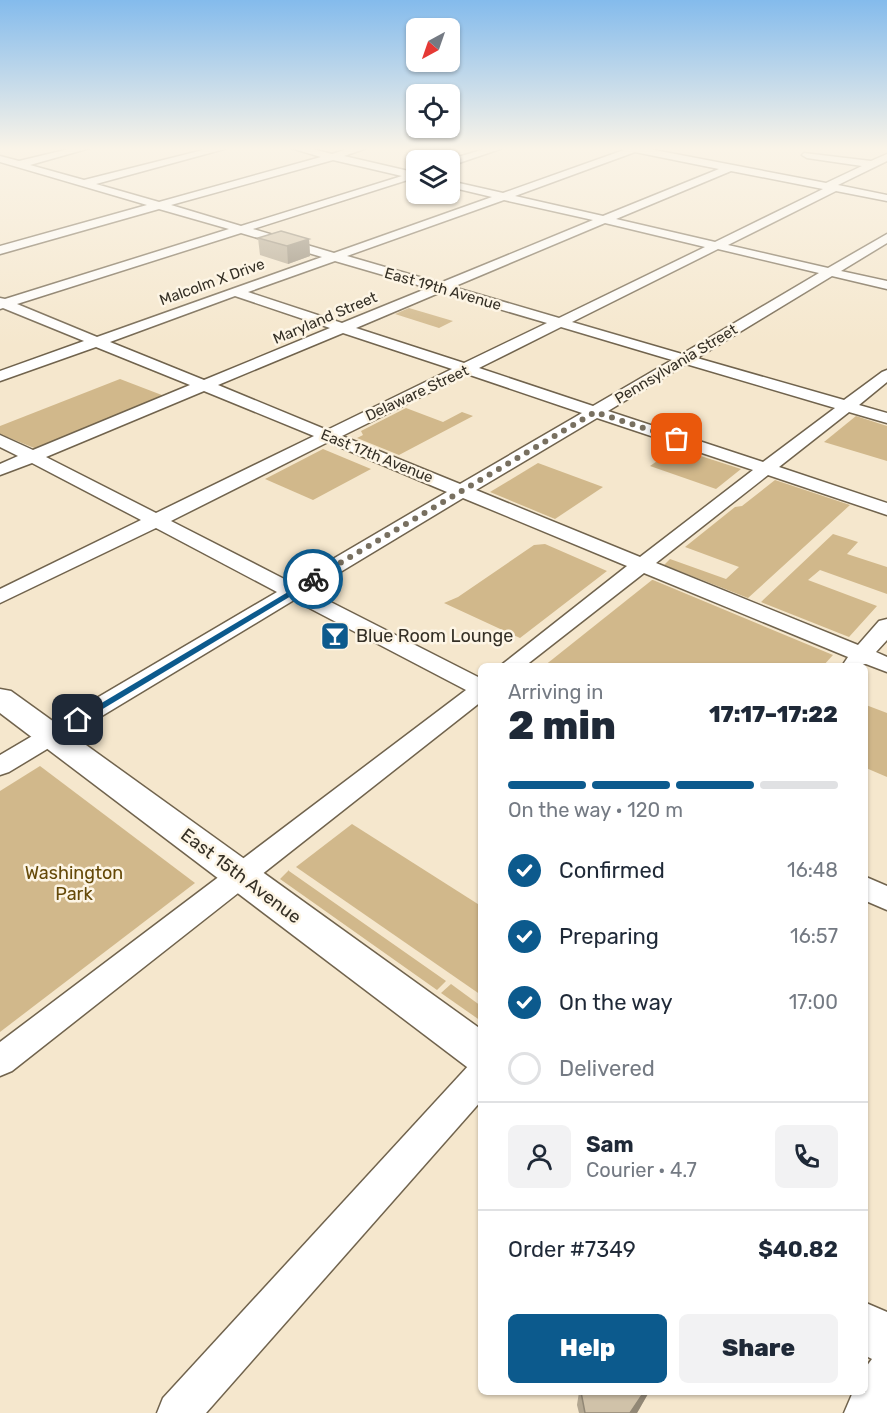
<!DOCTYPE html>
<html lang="en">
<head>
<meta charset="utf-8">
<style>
  body { margin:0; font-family:Rubik,sans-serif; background:#f2f2f3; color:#1f2937; height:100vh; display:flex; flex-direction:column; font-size:22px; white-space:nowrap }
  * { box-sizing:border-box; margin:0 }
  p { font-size:20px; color:#747a83 }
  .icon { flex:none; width:33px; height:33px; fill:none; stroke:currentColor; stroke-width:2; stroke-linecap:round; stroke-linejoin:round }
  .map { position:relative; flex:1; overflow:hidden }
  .side { position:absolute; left:478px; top:663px; width:390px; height:732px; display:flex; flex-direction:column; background:#fff; border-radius:9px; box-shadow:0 2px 4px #0004 }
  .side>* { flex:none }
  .needle { width:39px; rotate:220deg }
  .tools { position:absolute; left:406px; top:18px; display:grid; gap:12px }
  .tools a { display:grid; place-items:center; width:54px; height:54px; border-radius:9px; background:#fff; box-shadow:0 2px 4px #0004; font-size:30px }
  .pin { position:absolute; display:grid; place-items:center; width:51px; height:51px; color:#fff; margin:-26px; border-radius:12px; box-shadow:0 3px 9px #0006 }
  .courier { position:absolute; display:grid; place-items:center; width:60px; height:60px; margin:-30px; border:4px solid #0c5a8d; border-radius:50%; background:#fff; color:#222; box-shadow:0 2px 8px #0007 }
  .headline em { font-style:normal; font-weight:800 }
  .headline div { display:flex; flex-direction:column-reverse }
  .headline { display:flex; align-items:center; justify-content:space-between; height:102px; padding:0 30px }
  h1 { font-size:39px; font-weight:800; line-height:45px }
  .bar { display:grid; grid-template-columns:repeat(4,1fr); gap:9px 6px; align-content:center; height:72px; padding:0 30px }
  .bar i { height:8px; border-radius:4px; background:#e0e1e3 }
  .bar .active { background:#0c5a8d }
  .bar p { grid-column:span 4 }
  .line { display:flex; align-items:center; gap:15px; padding:0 30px; border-top:2px solid #e0e1e3 }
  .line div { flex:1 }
  .round { display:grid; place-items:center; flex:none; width:63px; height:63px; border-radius:9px; background:#f2f2f3 }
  ol { padding:0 30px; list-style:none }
  li { display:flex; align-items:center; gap:18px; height:66px }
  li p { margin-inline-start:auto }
  li .icon { padding:6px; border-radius:50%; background:#0c5a8d; color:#fff; stroke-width:4 }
  li:last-child { color:#747a83 }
  li i { width:33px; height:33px; border:3px solid #e0e1e3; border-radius:50% }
  .button { display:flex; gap:12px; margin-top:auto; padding:12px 30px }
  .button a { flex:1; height:69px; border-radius:9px; background:#0c5a8d; color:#fff; font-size:24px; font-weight:800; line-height:69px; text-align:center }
  .button a+a { background:#f2f2f3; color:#1f2937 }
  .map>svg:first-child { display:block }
  .green { fill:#d1b88b }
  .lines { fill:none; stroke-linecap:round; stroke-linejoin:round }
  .minor-casing { stroke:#70634d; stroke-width:3 }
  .major-casing { stroke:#70634d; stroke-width:3 }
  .minor { fill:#fff; fill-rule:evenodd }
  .major { fill:#fff; fill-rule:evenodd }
  .wall { fill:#b3a791 }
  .shaded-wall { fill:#928876 }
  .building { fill:#d0c2a9; stroke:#928876; stroke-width:1.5 }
  .route { fill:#0c5a8d }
  .done { stroke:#787060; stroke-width:6; stroke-dasharray:0 10.8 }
  .labels { text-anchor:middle; stroke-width:5; stroke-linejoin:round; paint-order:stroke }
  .far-street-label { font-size:15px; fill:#353026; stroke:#fdf5e5 }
  .poi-label { font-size:18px; fill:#353026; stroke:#fdf5e5; text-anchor:start }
  .park-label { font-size:18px; fill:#654908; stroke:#fdf5e5 }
  .street-label { font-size:18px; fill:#353026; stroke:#fdf5e5 }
</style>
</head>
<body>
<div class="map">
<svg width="887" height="1413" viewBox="0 0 887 1413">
  <rect width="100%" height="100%" fill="#f5e7cd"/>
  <g class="green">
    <polygon points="409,308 453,321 439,328 395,314"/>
    <polygon points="120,379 167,397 39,450 0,434 0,426"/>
    <polygon points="406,408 443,422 462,412 473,416 399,455 357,438 363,435 361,431"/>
    <polygon points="856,416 887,426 887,461 824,442"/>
    <polygon points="676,448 741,469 716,489 650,466"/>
    <polygon points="323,449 371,469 313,500 265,479"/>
    <polygon points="538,463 603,487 555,519 490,492"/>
    <polygon points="775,480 850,505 748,598 664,565 670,559 726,579 739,567 685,547 735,507 742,506"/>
    <polygon points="833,534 858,542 847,554 887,567 887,594 820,570 808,580 877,606 849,637 761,602"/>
    <polygon points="545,544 607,571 520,638 444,603 458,597 534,545"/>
    <polygon points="652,580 653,580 833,655 823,666 544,666"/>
    <polygon points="866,705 887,713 887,777 866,768"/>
    <polygon points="40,766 195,883 0,1032 0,791"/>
    <polygon points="352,824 481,906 481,995 296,867"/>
    <polygon points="289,870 289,871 446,981 437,990 280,879"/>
    <polygon points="451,984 481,1006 481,1021 441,993"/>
  </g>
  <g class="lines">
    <g class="minor-casing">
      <g id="minor">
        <path d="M73 148H90L30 165 84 180 211 148H228L96 184 159 202 321 157 291 148H309L332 154 351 148H367L344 156 413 172 417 171V177L253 229 334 253 492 197 450 187V181L503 193 624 150 623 148H644L826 183 862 166 807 158 802 155 804 153 871 161 887 154V161L838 185 887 195V201L836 191 728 245 828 268 887 234V243L841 271 887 281V289L832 276 697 358 844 400 882 372 887 370V382L859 405 887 413V423L849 412 779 467 887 503V515L768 475 656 563 858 645 879 621 887 619V640L876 652 887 657V672L866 664 842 666 848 657 644 573 525 666H500L627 566 463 498 309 591 482 679V701L12 1071 0 1076V1042L466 690 294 600 9 772 0 775V755L277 592 156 528 0 603V589L141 520 32 463 0 475V464L18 456 0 447V435L33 450 190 385 96 347 0 381V371L84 341 3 308 0 309V298L5 299 229 229 159 209 0 254V246L147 205 0 162V156L19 161ZM635 152 719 169 603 216 515 196ZM333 160 402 176 241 226 171 205ZM731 171 823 189 715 242 616 219ZM504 200 593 220 440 283 347 256ZM605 223 705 247 559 318 453 287ZM241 233 322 257 97 337 17 304ZM718 249 819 273 682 354 572 322ZM335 261 428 288 342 323 248 292ZM441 292 547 323 464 363 356 328ZM235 296 330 328 204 380 110 342ZM561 327 672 360 593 406 479 368ZM343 333 452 369 327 430 218 385ZM686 364 835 408 763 462 608 411ZM467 374 582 413 460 484 342 436ZM204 391 314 436 156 513 46 457ZM597 418 753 470 640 557 476 490ZM328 442 447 492 292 583 171 521Z"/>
        <polygon points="488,148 503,148 450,166 450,160 448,160"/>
        <polygon points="866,877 887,886 887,910 866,901"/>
        <polygon points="482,1060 482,1100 206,1413 157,1413 163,1398 470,1064"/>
      </g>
    </g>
    <g class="major-casing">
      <g id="major">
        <polygon points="0,689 11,691 482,1030 482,1072 467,1067 0,713"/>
        <polygon points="866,1303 887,1312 887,1413 844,1413 853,1392 866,1392 866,1367 872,1359 866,1356"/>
      </g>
    </g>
    <use href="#minor" class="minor"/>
    <use href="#major" class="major"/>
  </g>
  <g class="wall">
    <polygon points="258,238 309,239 310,256 288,264 260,255"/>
    <polygon points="579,1392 649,1392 637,1413 579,1413 577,1405"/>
  </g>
  <g class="shaded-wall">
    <polygon points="309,239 310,256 288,264 287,246"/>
    <polygon points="644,1392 649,1392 637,1413 630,1413"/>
  </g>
  <g class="building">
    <polygon points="281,231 309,239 287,246 258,238"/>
    <polygon points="581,1392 644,1392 630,1413 585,1413"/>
  </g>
  <linearGradient id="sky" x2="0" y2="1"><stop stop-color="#84bbec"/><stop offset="0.43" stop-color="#faf4e8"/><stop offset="1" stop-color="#faf4e8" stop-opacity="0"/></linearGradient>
  <rect width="887" height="346" fill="url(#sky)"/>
  <polygon class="route" points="313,577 317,579 316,581 81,722 73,720"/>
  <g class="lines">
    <polyline class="done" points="313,579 595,412 677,439"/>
  </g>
  <defs>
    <g id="bar-square" transform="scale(1.5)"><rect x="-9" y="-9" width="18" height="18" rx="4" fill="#0c5a8d" stroke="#fdf5e5"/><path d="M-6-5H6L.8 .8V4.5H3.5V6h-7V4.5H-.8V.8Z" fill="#fff"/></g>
  </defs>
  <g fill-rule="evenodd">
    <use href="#bar-square" x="335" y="636"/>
  </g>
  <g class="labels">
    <g class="far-street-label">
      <text transform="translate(212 282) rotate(-20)" y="5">Malcolm X Drive</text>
      <text transform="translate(443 289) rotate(16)" y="5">East 19th Avenue</text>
      <text transform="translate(325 318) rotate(-23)" y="5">Maryland Street</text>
      <text transform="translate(676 364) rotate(-31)" y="5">Pennsylvania Street</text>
      <text transform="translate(417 393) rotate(-25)" y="5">Delaware Street</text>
      <text transform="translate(377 456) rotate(22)" y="5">East 17th Avenue</text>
    </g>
    <g class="poi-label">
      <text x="356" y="642">Blue Room Lounge</text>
    </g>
    <g class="park-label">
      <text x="74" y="879">Washington<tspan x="74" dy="21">Park</tspan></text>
    </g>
    <g class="street-label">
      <text transform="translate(241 876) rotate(37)" y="6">East 15th Avenue</text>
    </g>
  </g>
</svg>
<div class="tools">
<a><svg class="needle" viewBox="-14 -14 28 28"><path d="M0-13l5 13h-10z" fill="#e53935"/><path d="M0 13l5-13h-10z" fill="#747a83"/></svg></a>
<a><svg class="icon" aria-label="locate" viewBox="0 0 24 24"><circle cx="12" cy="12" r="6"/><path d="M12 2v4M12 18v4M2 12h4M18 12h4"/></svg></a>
<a><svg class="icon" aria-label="layers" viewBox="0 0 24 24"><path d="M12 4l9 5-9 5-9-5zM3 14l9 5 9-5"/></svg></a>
</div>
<div class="pin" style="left:677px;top:439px;background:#ea580c"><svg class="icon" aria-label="bag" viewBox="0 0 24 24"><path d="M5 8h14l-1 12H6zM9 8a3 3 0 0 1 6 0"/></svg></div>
<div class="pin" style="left:78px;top:720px;background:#1f2937"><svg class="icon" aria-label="home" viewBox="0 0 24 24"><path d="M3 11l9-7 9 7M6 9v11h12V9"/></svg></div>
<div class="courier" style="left:313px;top:579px"><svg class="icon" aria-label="bike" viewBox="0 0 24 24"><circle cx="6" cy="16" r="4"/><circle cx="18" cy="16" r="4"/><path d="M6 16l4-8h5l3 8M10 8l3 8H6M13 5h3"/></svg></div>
<section class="side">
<div class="headline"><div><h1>2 min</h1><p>Arriving in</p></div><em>17:17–17:22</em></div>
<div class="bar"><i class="active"></i><i class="active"></i><i class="active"></i><i></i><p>On the way · 120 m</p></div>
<ol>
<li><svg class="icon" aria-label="check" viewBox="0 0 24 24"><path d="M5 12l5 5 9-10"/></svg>Confirmed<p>16:48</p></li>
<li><svg class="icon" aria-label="check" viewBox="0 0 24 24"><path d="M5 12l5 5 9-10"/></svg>Preparing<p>16:57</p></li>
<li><svg class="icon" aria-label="check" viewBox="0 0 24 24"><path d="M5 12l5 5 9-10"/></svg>On the way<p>17:00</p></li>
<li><i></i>Delivered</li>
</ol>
<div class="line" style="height:108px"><a class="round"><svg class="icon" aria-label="person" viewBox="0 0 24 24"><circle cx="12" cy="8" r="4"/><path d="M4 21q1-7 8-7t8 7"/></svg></a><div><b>Sam</b><p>Courier · 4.7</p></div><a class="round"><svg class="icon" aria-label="phone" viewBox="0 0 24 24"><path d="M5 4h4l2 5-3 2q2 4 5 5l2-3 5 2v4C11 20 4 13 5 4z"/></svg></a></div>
<div class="line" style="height:78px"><div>Order #7349</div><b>$40.82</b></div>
<div class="button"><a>Help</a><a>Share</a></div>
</section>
</div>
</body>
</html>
